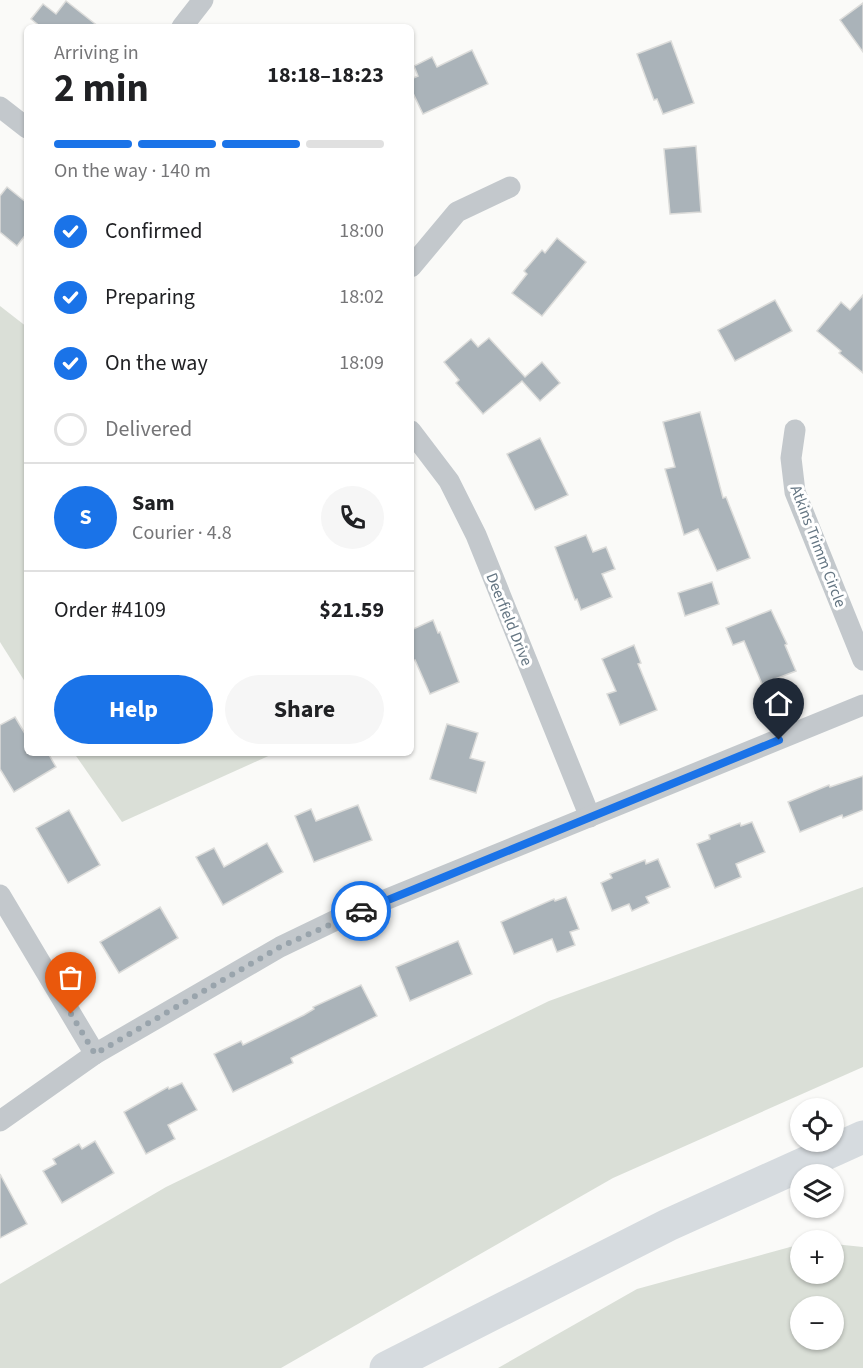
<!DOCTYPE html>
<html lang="en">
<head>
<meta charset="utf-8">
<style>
  body { margin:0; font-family:"Source Sans 3",sans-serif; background:#f6f6f6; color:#202124; height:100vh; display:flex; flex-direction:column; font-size:22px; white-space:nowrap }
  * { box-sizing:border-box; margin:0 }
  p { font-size:20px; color:#757577 }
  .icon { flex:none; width:33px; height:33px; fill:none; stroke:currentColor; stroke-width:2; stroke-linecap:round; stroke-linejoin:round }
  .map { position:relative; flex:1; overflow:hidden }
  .panel { position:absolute; left:24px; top:24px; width:390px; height:732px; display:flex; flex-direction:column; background:#fff; border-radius:9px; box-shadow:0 2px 4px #0004 }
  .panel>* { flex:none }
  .buttons { position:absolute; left:790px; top:1098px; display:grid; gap:12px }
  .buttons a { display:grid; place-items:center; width:54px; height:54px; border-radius:50%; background:#fff; box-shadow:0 2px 4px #0004; font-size:30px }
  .pin { position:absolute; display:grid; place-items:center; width:51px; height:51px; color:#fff; margin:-62px -26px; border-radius:50% 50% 50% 0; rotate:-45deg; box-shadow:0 0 6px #0007 }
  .pin .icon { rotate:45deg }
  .courier { position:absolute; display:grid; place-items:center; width:60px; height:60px; margin:-30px; border:4px solid #1a73e8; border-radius:50%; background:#fff; color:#222; box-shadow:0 2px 8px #0007 }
  .headline em { font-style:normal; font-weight:700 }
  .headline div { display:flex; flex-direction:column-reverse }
  .headline { display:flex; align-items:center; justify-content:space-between; height:102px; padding:0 30px }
  h1 { font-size:39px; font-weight:700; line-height:45px }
  .bar { display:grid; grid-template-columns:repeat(4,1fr); gap:9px 6px; align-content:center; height:72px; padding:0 30px }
  .bar i { height:8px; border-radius:4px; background:#e0e0e0 }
  .bar .selected { background:#1a73e8 }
  .bar p { grid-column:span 4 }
  .line { display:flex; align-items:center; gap:15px; padding:0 30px; border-top:2px solid #e0e0e0 }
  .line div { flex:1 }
  .round { display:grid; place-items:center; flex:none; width:63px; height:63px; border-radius:32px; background:#f6f6f6 }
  ol { padding:0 30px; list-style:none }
  li { display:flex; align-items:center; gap:18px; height:66px }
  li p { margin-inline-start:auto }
  li .icon { padding:6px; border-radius:50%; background:#1a73e8; color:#fff; stroke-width:4 }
  li:last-child { color:#757577 }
  li i { width:33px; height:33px; border:3px solid #e0e0e0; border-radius:50% }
  .button { display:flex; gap:12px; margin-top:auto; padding:12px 30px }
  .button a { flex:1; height:69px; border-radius:36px; background:#1a73e8; color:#fff; font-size:24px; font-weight:700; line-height:69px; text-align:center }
  .button a+a { background:#f6f6f6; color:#202124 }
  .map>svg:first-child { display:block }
  .green { fill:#dadfd7; fill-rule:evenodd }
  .building { fill:#aab3b9; stroke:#dcdcda; stroke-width:1.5 }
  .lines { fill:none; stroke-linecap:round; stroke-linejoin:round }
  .street { stroke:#c3c8cc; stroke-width:21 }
  .highway { stroke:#d6dbdf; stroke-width:33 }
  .done { stroke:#99a4ac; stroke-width:6; stroke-dasharray:0 10.8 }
  .route { stroke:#1a73e8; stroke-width:8 }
  .labels { text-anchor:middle; stroke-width:6; stroke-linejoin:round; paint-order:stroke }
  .street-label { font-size:16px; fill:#657683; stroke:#fff }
</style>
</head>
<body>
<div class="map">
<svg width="863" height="1368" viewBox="0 0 863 1368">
  <rect width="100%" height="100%" fill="#fafaf8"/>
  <g class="green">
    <polygon points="0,306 27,327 27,685 0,642"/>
    <polygon points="74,753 275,753 122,822"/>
    <polygon points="863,887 863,1067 613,1178 281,1368 0,1368 0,1284 166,1187 549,1001"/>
    <path d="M801 1244V1274H834V1244L863 1247V1368H498L637 1289ZM801 1306H834V1340H801Z"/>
  </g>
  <g class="building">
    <polygon points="66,1 99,27 41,27 31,19 43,4 56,14"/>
    <polygon points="863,3 863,52 840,20"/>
    <polygon points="671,41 694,103 663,114 657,99 654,100 637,54"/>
    <polygon points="472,50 488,84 423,114 411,89 411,79 418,76 414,66 432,57 437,67"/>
    <polygon points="696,146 701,212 670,214 664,149"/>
    <polygon points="7,187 27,203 27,233 17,246 0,232 0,196"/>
    <polygon points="557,238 586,262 542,316 512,293 527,274 524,271 542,250 545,253"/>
    <polygon points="863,295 863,373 839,353 841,351 817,331 841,302 850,310"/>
    <polygon points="775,300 792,331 735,361 718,330"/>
    <polygon points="489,338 525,377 542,362 560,383 540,401 522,381 483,414 456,383 459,380 444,362 471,339 478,347"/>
    <polygon points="700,412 723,498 726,497 750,558 717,571 698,529 684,535 665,469 675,467 663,422"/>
    <polygon points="540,438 568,495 535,510 507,454"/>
    <polygon points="586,535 593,552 606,547 615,569 602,574 612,597 581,610 577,599 575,600 555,547"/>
    <polygon points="712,582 719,604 685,616 678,593"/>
    <polygon points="771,610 787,644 785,645 796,671 762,684 744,641 733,645 726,628"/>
    <polygon points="433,620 438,633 440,632 459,682 430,694 415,660 411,662 411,630"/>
    <polygon points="634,645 641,663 638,664 657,710 620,725 607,694 616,691 602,659"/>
    <polygon points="15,717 27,737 27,753 48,753 56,767 14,792 0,769 0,725"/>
    <polygon points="447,724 478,733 470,758 485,762 476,793 430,779"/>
    <polygon points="863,776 863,810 843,818 842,815 800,832 788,802 829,785 830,787"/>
    <polygon points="358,805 372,840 314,862 295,816 311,809 316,821"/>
    <polygon points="69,810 100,865 68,883 36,828"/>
    <polygon points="752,822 765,852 736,864 741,877 715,888 697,844 710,839 709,835 740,823 741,826"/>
    <polygon points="267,843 283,872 223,905 196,857 214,848 224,867"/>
    <polygon points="658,859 670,887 646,897 649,903 632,911 629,904 612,911 601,883 612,878 610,874 645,860 646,864"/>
    <polygon points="566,897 579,929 570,932 575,945 557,952 552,939 514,954 501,922 554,899 555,901"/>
    <polygon points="160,907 178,938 119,973 100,942"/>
    <polygon points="458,941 472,974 410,1001 396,967"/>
    <polygon points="361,985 377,1016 291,1058 293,1063 233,1092 214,1054 241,1041 243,1045 304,1015 314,1009 313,1007"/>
    <polygon points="182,1083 197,1110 168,1125 175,1139 146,1154 124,1112 168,1087 169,1089"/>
    <polygon points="95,1141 114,1173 62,1203 43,1171 56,1164 53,1159 79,1144 82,1149"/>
    <polygon points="0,1174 27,1224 0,1238"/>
  </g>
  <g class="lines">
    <g class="street">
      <polyline points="182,27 203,0"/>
      <polyline points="0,107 27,128"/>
      <polyline points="411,267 457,212 510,187"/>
      <polyline points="795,430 791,458 795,492 863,660"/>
      <polyline points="411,431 449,481 476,535 590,817"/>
      <polyline points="0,895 95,1054"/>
      <polyline points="0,1121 95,1054 280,947 336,920 863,705"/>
    </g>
    <polyline class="highway" points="386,1368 668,1225 863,1137"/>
  </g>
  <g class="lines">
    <polyline class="done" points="71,1014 95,1054 280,947 361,911"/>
    <polyline class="route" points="361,911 779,740"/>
  </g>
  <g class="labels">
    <g class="street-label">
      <text transform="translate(819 546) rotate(69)" y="6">Atkins Trimm Circle</text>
      <text transform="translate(510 619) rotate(68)" y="6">Deerfield Drive</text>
    </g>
  </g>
</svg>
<div class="buttons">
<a><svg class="icon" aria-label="locate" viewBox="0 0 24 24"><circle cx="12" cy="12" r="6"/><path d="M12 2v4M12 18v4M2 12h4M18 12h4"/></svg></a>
<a><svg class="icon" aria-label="layers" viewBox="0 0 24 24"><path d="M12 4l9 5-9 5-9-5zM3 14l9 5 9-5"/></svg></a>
<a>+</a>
<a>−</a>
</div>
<div class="pin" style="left:71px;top:1014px;background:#ea580c"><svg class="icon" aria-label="bag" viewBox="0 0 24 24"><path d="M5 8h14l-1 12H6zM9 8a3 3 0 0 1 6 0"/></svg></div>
<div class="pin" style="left:779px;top:740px;background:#1f2937"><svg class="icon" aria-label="home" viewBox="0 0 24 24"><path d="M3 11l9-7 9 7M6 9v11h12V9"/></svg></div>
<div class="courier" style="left:361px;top:911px"><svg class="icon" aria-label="car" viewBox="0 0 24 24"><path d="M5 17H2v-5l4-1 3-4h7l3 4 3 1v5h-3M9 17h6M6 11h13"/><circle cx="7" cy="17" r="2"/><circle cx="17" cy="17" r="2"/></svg></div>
<section class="panel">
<div class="headline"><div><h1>2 min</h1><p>Arriving in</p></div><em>18:18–18:23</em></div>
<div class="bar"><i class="selected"></i><i class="selected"></i><i class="selected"></i><i></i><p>On the way · 140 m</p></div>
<ol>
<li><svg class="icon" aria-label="check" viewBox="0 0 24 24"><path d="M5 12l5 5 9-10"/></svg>Confirmed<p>18:00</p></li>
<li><svg class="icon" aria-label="check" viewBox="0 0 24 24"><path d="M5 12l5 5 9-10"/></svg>Preparing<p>18:02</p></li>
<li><svg class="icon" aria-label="check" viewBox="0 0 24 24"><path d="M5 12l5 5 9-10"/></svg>On the way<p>18:09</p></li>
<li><i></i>Delivered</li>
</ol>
<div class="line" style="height:108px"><b class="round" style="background:#1a73e8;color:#fff">S</b><div><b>Sam</b><p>Courier · 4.8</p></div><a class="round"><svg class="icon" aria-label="phone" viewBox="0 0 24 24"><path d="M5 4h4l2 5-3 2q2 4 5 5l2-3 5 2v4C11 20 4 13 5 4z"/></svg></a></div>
<div class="line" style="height:78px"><div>Order #4109</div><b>$21.59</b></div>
<div class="button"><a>Help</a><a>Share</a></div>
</section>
</div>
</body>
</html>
